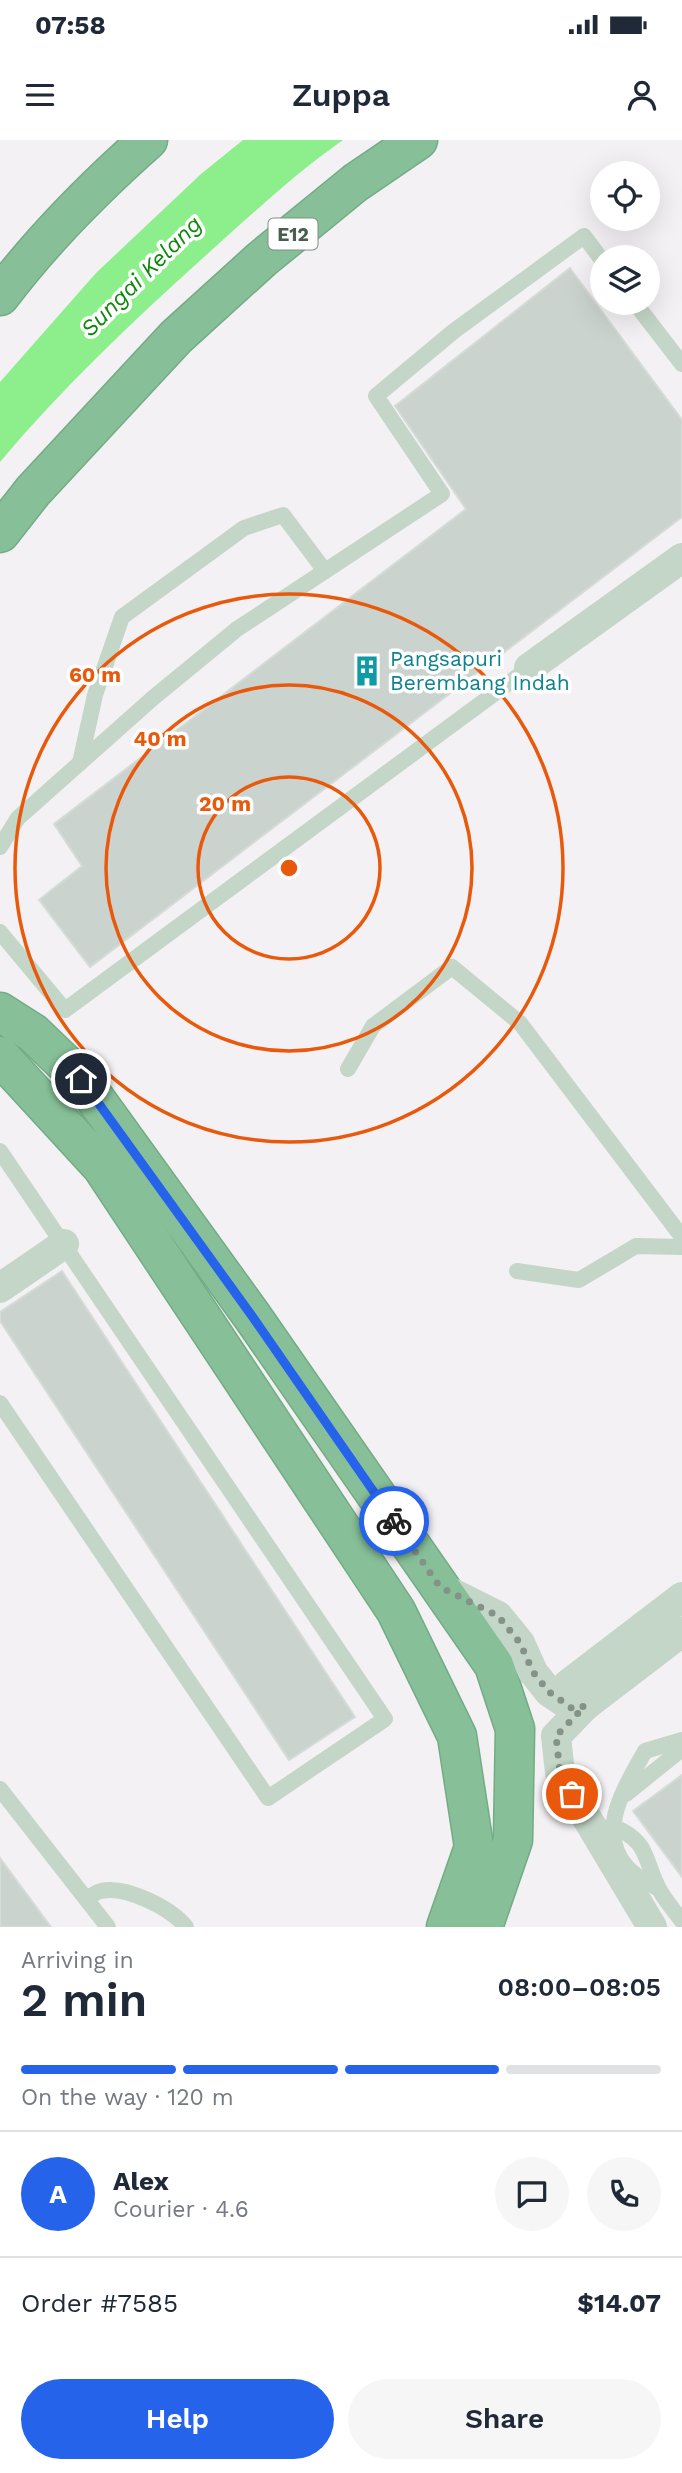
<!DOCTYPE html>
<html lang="en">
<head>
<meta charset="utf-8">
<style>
  body { margin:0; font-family:"Work Sans",sans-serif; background:#f6f6f7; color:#1f2937; height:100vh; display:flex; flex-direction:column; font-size:26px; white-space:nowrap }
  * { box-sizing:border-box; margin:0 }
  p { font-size:23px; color:#747a83 }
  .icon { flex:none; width:38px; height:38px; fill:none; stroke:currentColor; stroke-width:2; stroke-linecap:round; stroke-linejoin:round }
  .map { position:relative; height:1787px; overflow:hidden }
  .panel { display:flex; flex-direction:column; background:#fff; flex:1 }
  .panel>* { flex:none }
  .tools { position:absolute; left:590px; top:21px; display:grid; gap:14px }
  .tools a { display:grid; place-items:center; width:70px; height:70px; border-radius:50%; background:#fff; box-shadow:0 7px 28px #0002; font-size:35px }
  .pin { position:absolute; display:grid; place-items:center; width:60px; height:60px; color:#fff; margin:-30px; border:4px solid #fff; border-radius:50%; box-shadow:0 2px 7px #0007 }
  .courier { position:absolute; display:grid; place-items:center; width:70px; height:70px; margin:-35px; border:5px solid #2563eb; border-radius:50%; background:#fff; color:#222; box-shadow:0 2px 9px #0007 }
  .overview em { font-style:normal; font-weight:600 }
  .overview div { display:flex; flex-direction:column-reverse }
  .overview { display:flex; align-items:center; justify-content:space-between; height:119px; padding:0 21px }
  h1 { font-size:46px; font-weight:600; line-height:52px }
  .bar { display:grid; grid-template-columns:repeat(4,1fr); gap:10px 7px; align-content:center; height:84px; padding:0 21px }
  .bar i { height:9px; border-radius:5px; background:#e0e1e3 }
  .bar .active { background:#2563eb }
  .bar p { grid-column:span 4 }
  .line { display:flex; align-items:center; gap:18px; padding:0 21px; border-top:2px solid #e0e1e3 }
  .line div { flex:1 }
  .round { display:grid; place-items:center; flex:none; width:74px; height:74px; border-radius:37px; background:#f6f6f7 }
  .button { display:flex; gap:14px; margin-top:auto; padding:14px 21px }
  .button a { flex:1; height:80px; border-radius:42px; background:#2563eb; color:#fff; font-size:28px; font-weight:600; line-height:80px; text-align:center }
  .button a+a { background:#f6f6f7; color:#1f2937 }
  .status { display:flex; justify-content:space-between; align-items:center; height:49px; padding:0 35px; background:#fff; direction:ltr }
  .status svg { height:19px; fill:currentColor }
  header { display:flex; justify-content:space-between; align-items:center; height:91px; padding:0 21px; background:#fff; font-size:32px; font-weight:600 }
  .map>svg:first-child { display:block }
  .water { fill:#8cef8b }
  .building { fill:#cbd3ce; stroke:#d5dcd8; stroke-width:2 }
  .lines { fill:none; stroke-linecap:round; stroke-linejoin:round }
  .highway-casing { stroke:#73ac84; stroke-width:41 }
  .lane { stroke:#c4d6c8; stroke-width:16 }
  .street { stroke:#c4d6c8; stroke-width:30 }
  .highway { stroke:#87c098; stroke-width:38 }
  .done { stroke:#849288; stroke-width:7; stroke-dasharray:0 12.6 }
  .route { stroke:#2563eb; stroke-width:9 }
  .ring { fill:none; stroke:#e8590c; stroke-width:3.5 }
  .labels { text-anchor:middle; stroke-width:7; stroke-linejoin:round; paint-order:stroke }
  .shield { fill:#fff; stroke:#7f8f83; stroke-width:2 }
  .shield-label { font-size:19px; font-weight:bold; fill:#485f4e }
  .culture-label { font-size:21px; fill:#0d838f; stroke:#fff; text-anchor:start }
  .water-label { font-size:23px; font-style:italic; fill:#0c890a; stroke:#fff }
  .centre { fill:#e8590c; stroke:#fff; stroke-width:3.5 }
  .ring-label { font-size:21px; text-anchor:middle; font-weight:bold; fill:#e8590c; stroke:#fff; stroke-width:7; stroke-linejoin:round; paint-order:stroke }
</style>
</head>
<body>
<div class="status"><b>07:58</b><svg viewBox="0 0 49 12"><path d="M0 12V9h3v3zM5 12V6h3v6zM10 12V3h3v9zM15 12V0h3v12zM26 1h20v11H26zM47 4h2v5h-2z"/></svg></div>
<header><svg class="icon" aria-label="menu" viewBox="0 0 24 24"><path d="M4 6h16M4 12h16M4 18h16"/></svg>Zuppa<svg class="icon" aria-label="person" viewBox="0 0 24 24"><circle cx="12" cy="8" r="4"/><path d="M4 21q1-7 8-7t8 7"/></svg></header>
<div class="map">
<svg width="682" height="1787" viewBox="0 0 682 1787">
  <rect width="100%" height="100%" fill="#f3f1f3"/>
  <path class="water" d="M243 0H343C293 35 249 77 204 117 132 182 62 248 0 322V242L96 133 201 34Z"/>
  <g class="building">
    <polygon points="570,128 682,280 682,377 90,827 39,760 82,726 54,684 466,369 395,266"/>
    <polygon points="62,1131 355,1577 289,1620 0,1181 0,1172"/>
    <polygon points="682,1635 682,1737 633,1671"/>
    <polygon points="0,1718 51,1787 0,1787"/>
  </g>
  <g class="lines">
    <g class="highway-casing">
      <g id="highway">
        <path d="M0 156C43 99 95 47 148 0"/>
        <polyline points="0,393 33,351 176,197 262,119 355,43 418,0"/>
        <polyline points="0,872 33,893 81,939 252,1176 494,1525 515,1589 513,1700 483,1787"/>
        <polyline points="0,916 102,1027 396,1471 457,1596 474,1707 446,1787"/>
      </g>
    </g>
    <g class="lane">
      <polyline points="635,163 682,224"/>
      <polyline points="80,623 95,555 122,477 244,388 283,375 325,431"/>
      <polyline points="0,707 18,678 153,558 237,489 442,354 376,256 454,191 584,96 602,120"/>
      <polyline points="0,792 65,870 529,528"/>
      <polyline points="348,929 373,886 452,827 520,883 682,1097"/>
      <polyline points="0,1011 385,1579 268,1658 0,1263"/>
      <polyline points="517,1131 579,1140 636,1106 682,1107"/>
      <polyline points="0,1649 108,1787"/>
      <polyline points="626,1654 682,1609"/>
      <path d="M614 1687C649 1701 644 1720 659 1749 665 1760 674 1771 682 1781"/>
      <path d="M659 1749C649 1743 634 1736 627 1727 595 1691 626 1646 645 1611L682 1600"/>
      <path d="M87 1759C91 1756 96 1752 101 1751 125 1745 171 1768 186 1787"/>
    </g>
    <g class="street">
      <polyline points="529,528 682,418"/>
      <polyline points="0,1148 64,1104"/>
      <polyline points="440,1447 498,1476 520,1503 533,1532 549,1552 564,1562"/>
      <polyline points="682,1457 567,1545 563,1550 564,1562 574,1569 585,1566 682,1492"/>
      <polyline points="585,1566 556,1596 560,1633 652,1787"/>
    </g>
    <use href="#highway" class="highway"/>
  </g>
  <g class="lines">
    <polyline class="done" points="394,1381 440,1447 498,1476 520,1503 533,1532 549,1552 573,1569 585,1566 556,1596 560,1633 572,1654"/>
    <polyline class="route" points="81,939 252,1176 394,1381"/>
  </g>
  <g class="ring">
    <circle cx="289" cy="728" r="91"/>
    <circle cx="289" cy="728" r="183"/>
    <circle cx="289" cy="728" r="274"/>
  </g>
  <defs>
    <g id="building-bare" transform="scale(2.415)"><path d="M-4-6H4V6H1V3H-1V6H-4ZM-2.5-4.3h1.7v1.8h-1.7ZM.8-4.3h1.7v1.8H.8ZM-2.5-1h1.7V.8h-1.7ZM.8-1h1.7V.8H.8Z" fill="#0f9aa8" stroke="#fff" stroke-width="2.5" paint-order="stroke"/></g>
  </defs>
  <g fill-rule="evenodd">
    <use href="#building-bare" x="367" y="531"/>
  </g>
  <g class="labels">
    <rect class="shield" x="268.5" y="78.5" width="49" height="31" rx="5"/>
    <g class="shield-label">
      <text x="293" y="101">E12</text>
    </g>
    <g class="culture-label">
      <text x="390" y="526">Pangsapuri<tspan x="390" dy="24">Berembang Indah</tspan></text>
    </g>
    <g class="water-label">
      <text transform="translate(141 136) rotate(-45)" y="8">Sungai Kelang</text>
    </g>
  </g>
  <circle cx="289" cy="728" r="10" class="centre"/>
  <g class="ring-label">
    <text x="95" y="542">60 m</text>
    <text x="160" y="606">40 m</text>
    <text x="225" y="671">20 m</text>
  </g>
</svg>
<div class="tools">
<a><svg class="icon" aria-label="locate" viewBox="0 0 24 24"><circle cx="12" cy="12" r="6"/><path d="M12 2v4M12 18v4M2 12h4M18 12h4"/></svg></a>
<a><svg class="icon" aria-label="layers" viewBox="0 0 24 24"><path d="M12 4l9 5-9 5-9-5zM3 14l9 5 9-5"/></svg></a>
</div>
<div class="pin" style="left:572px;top:1654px;background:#ea580c"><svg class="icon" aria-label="bag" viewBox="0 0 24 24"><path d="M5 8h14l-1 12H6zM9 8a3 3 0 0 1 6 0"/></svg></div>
<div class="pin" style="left:81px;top:939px;background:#1f2937"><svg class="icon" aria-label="home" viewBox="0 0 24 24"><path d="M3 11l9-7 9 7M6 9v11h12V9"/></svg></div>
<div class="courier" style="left:394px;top:1381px"><svg class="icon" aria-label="bike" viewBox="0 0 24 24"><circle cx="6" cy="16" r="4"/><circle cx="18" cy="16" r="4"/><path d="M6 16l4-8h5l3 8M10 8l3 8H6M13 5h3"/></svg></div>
</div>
<section class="panel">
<div class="overview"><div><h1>2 min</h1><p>Arriving in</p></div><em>08:00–08:05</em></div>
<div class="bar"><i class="active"></i><i class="active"></i><i class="active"></i><i></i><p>On the way · 120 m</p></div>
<div class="line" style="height:126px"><b class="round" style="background:#2563eb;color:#fff">A</b><div><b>Alex</b><p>Courier · 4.6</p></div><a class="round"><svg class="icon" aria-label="chat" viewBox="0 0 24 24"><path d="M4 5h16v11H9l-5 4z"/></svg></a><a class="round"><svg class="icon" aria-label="phone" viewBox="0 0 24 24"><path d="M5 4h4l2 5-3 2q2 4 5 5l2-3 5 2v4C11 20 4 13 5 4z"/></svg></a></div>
<div class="line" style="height:91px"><div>Order #7585</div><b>$14.07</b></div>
<div class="button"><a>Help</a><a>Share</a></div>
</section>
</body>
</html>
